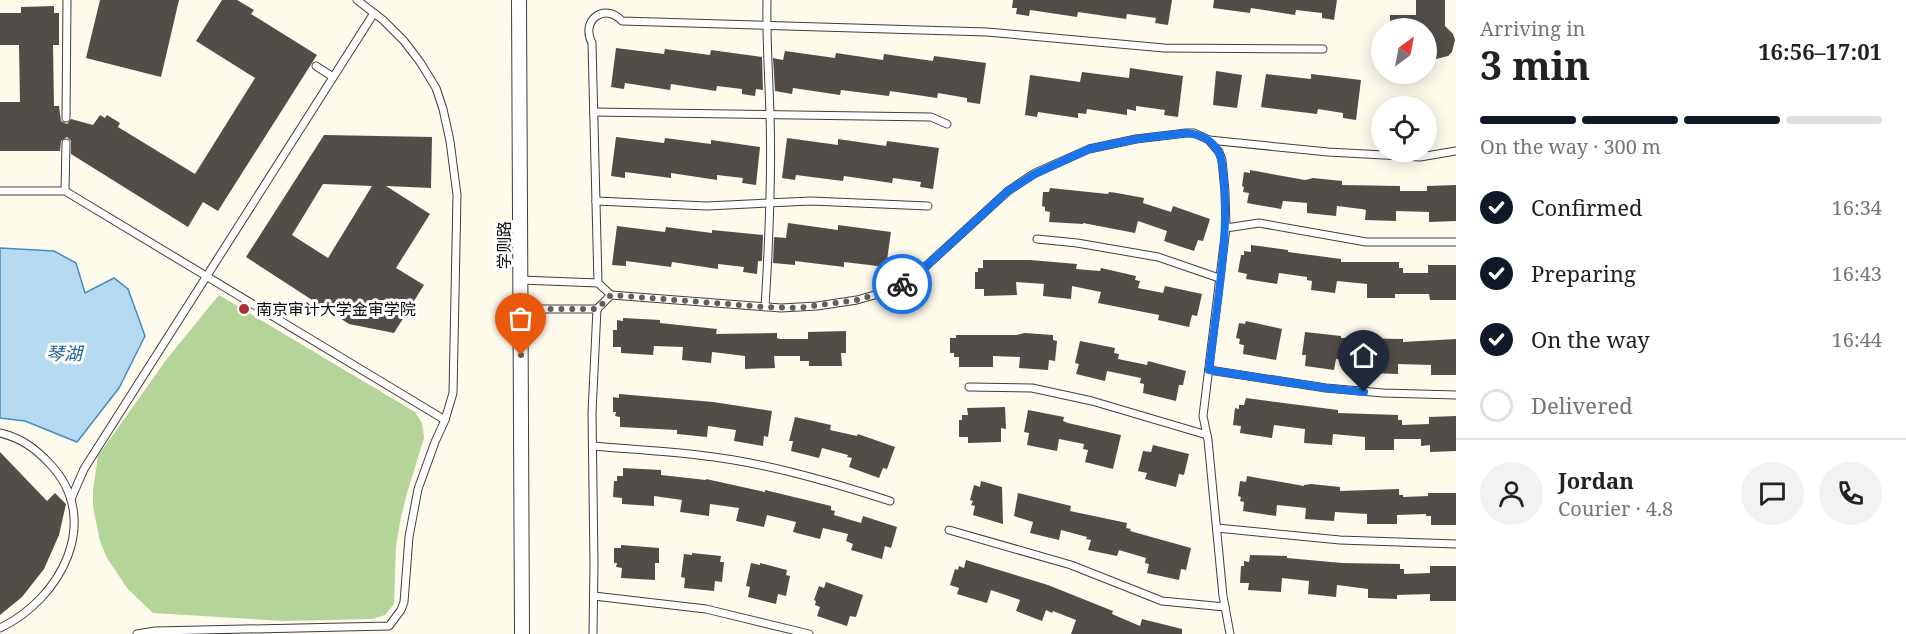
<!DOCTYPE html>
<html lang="en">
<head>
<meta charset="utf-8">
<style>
  body { margin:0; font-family:"Noto Serif","Noto Sans SC",serif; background:#f2f2f2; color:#222; height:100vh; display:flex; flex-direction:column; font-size:22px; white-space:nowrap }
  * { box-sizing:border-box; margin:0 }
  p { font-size:20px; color:#767676 }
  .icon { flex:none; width:33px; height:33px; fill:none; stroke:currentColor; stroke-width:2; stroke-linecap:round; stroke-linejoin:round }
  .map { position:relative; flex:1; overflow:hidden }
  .sheet { display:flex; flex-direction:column; background:#fff; width:450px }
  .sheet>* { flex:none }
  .needle { width:39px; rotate:32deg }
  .controls { position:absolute; left:1371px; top:18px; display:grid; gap:12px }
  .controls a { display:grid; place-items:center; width:66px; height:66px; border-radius:50%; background:#fff; box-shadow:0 3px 15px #0003; font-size:30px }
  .pin { position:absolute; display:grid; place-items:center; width:51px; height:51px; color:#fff; margin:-62px -26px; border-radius:50% 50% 50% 0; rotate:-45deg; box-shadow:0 0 6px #0007 }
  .pin .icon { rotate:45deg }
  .courier { position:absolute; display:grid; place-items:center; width:60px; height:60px; margin:-30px; border:4px solid #1a73e8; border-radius:50%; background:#fff; color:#222; box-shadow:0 2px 8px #0007 }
  .summary em { font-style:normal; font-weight:700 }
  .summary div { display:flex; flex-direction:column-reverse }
  .summary { display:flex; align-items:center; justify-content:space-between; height:102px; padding:0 24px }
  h1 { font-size:39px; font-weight:700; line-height:45px }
  .bar { display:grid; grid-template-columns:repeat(4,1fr); gap:9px 6px; align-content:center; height:72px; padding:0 24px }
  .bar i { height:8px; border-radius:4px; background:#e0e0e0 }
  .bar .current { background:#111827 }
  .bar p { grid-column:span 4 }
  .line { display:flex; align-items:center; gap:15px; padding:0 24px; border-top:2px solid #e0e0e0 }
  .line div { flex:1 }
  .round { display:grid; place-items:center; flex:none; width:63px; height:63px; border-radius:32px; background:#f2f2f2 }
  ol { padding:0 24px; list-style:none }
  li { display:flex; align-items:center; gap:18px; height:66px }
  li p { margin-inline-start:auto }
  li .icon { padding:6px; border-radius:50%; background:#111827; color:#fff; stroke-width:4 }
  li:last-child { color:#767676 }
  li i { width:33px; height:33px; border:3px solid #e0e0e0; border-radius:50% }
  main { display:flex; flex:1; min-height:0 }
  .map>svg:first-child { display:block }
  .forest { fill:#b4d499 }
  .water { fill:#b5daf1; stroke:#418fc2; stroke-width:1.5 }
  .building { fill:#534d49; fill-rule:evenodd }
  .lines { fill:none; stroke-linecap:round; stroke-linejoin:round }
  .service-casing { stroke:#3f3f3f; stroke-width:9 }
  .minor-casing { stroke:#3f3f3f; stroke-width:16 }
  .service { stroke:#fff; stroke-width:7 }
  .minor { stroke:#fff; stroke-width:14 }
  .done { stroke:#615f5a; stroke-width:6; stroke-dasharray:0 10.8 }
  .route { stroke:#1a73e8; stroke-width:8 }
  .poi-dot { fill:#b02f35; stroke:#fff; stroke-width:2 }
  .labels { text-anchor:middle; stroke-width:6; stroke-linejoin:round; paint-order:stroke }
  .street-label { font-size:16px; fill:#0c0c0c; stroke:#fff }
  .poi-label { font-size:16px; fill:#0c0c0c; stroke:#fff; text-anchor:start }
  .water-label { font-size:18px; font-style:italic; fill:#1f6093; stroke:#fff }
</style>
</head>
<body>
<main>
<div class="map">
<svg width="1456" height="634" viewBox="0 0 1456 634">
  <rect width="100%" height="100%" fill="#fefaec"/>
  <polygon class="forest" points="219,295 415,412 422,423 424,438 407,493 401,517 396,546 394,604 385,615 372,619 284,621 153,613 127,588 107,558 100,541 93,507 93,490 98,456 166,360"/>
  <polygon class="water" points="0,248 54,251 76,263 85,293 114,278 128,289 145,336 119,388 77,442 25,421 0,418"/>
  <g class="building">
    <polygon points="100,0 179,0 161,77 86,58"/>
    <polygon points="222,0 237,0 254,10 251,14 317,55 218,211 203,202 188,227 71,154 71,141 67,137 61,141 60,151 0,151 0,102 20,102 19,45 0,45 0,13 21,13 21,7 54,6 54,13 59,13 59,45 53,45 54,106 59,106 61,121 67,124 71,119 93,125 100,115 105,118 107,115 120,123 118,127 195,174 255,78 196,41"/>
    <polygon points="1013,0 1172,0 1168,25 1155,23 1156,18 1127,14 1126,19 1078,12 1077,17 1030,10 1029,16 1016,14 1017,8 1012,8"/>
    <polygon points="1214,0 1337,0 1334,20 1322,18 1322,13 1296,10 1295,15 1251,8 1250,13 1213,8"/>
    <polygon points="1416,0 1445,0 1445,26 1453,34 1455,40 1452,52 1448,56 1436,59 1426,54 1426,28 1390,28 1390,15 1416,15"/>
    <polygon points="616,48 664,54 665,49 710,55 711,50 762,57 763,90 756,89 755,96 742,94 742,89 717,86 716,91 671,84 670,90 625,83 624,89 611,87"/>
    <polygon points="785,51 835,58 836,53 883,60 884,54 933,61 934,56 986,63 980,104 967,102 967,98 938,93 937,98 890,91 889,96 841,90 840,95 793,88 792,94 775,91 773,58 783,60"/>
    <polygon points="1130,68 1183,76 1178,117 1164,115 1165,110 1136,106 1136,111 1127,109 1127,115 1087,109 1086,114 1078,113 1078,118 1038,112 1037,117 1025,115 1030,75 1080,82 1082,72 1129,78"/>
    <polygon points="1216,71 1242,75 1237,108 1213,105"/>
    <polygon points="1266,74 1311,79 1311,74 1361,80 1356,120 1343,118 1343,113 1318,109 1317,114 1261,107"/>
    <path d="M324 135 432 137 431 188 386 186 430 214 396 268 424 285 394 333 349 324 246 257ZM323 184 372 186 328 258 292 235Z"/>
    <polygon points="616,137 664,143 665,138 711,144 711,140 760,147 756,185 742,183 743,178 717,175 717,180 671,173 671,178 625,172 625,178 611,176"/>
    <polygon points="787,138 838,145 838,139 886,146 887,141 939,148 933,189 920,187 921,182 893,178 892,183 844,176 843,181 796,175 795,180 782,178"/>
    <polygon points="1250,170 1305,180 1313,178 1342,181 1342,185 1400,186 1400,191 1427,191 1427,186 1456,185 1456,221 1429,222 1429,212 1396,211 1396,221 1365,220 1366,210 1362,209 1337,206 1336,216 1307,213 1307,203 1283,201 1281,209 1247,203 1249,193 1243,192 1244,187 1242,186 1244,172 1250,173"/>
    <polygon points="1050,188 1108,194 1109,192 1117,193 1144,198 1143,203 1171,212 1173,206 1210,219 1203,241 1198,240 1194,251 1164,241 1167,231 1138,221 1135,233 1083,223 1083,224 1049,222 1050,212 1045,211 1045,207 1042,206 1043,192 1049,192"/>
    <polygon points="788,223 838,230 838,225 891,232 886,267 844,262 844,267 795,261 795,265 773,263 774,237 786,238"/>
    <polygon points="617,226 665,232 666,227 712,233 712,230 763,235 762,261 758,261 757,274 743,272 744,267 718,264 718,269 672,262 671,267 626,261 626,266 612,265"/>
    <polygon points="1251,245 1288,250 1288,252 1341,259 1341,262 1399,262 1399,268 1403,268 1403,273 1428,273 1428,265 1456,265 1456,300 1430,300 1429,294 1395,294 1395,298 1367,298 1367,284 1337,281 1335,293 1311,290 1312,281 1307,280 1307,277 1279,273 1277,284 1246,279 1247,274 1238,272 1241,255 1244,255 1244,251 1251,252"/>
    <polygon points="983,260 1030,260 1077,264 1076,269 1100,271 1101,268 1136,276 1135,280 1140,281 1138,288 1163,293 1165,286 1202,294 1197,316 1192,315 1189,327 1158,320 1159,315 1098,303 1101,292 1072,286 1071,299 1043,296 1044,284 1016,282 1017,295 984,296 984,289 975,289 975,272 978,272 978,268 983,268"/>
    <polygon points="623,318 660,320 660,323 717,329 716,334 777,333 777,338 780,339 808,339 808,332 846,331 846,353 841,353 842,366 809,366 809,361 800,361 800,356 774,356 775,368 745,369 745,356 712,352 711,363 682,360 683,347 654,346 653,355 621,353 621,347 613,347 613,330 617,330 617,320 623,321"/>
    <polygon points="1246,321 1282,329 1276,360 1243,354 1244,345 1239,344 1240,339 1236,338 1239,323 1245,324"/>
    <polygon points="1305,332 1341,336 1341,338 1403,339 1403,342 1456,339 1456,375 1431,375 1431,365 1398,364 1398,374 1368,373 1368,362 1336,359 1334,370 1305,366 1306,355 1302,355"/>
    <polygon points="1025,333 1053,335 1053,340 1057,341 1055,361 1049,360 1048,370 1019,368 1020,357 993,356 993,367 959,367 959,357 954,357 954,353 950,353 950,338 956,338 956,335 1016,335"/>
    <polygon points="1080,341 1115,348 1114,353 1119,354 1118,359 1147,365 1148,361 1186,371 1183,385 1179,385 1176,401 1143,393 1144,384 1140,383 1141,378 1107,371 1105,381 1076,374 1079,364 1075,363"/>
    <polygon points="619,394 713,402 772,411 768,437 764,436 763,446 734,441 736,430 708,426 707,437 677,434 677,430 620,427 620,417 615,416 616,412 613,412 613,397 619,398"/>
    <polygon points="1246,398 1338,410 1338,413 1398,415 1398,420 1402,420 1402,425 1429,424 1429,417 1456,416 1456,451 1430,452 1430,445 1421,446 1421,439 1394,439 1394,450 1365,450 1365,437 1333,434 1332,445 1304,443 1305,429 1274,425 1272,438 1240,433 1241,426 1233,425 1235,408 1239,409 1239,405 1244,405"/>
    <polygon points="1005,407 1006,429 1001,428 1001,442 968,443 968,437 959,437 959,420 962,420 962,415 968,415 967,408"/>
    <polygon points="1028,410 1064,417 1063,421 1068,423 1121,435 1113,469 1085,462 1088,450 1083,449 1084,444 1059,439 1057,451 1027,445 1029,433 1024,432"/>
    <polygon points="795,417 831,425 830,430 857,436 858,434 895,447 887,469 883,468 879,478 849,467 852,458 847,457 848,455 822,448 819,458 791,451 793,441 789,441"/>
    <polygon points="1153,445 1189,454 1184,475 1179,474 1176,487 1145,479 1147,473 1138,471 1143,451 1151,452"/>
    <polygon points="0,452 47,501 55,493 66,504 59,535 44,569 22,597 0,615"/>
    <polygon points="623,468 661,470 661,475 706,480 706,479 765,492 765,490 831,506 831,510 835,511 834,515 861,523 863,516 897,527 891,548 885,546 882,559 851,550 853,544 846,541 848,534 823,528 820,539 793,532 796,522 767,515 764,527 736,521 739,508 710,504 709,516 680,512 682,500 654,496 654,506 622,504 622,498 613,497 614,481 617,481 617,476 623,476"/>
    <polygon points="1247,476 1304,486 1304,485 1311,484 1340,487 1340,491 1399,489 1399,495 1403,495 1403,497 1428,496 1428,493 1456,493 1456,525 1431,525 1431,516 1426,516 1426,514 1397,515 1397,524 1367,524 1367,514 1335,512 1334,521 1305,519 1306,508 1277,505 1276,516 1243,511 1244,502 1240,501 1241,497 1238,496 1240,481 1246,482"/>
    <polygon points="981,481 1002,487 1003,524 973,515 975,506 971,505 973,501 970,500 974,485 980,487"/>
    <polygon points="1018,493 1071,506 1070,511 1127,523 1126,528 1131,529 1130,531 1191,548 1186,570 1181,569 1179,580 1147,573 1149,564 1145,563 1146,558 1119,550 1117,556 1088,550 1091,540 1086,539 1087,537 1061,530 1059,540 1030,533 1033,522 1014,516"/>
    <polygon points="621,545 659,548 659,563 655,563 655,580 621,578 622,568 616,567 617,563 614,563 614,548 621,548"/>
    <polygon points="692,553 721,556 720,562 724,562 722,582 715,581 714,591 684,588 685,578 681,577 684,554 692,555"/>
    <polygon points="1250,555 1287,556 1287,558 1342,563 1400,564 1400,569 1404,569 1404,574 1430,573 1430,566 1456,566 1456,601 1430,601 1430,594 1397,595 1397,599 1368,598 1368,589 1337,585 1336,597 1308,594 1309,581 1282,578 1281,592 1248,590 1249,583 1240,583 1241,566 1244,566 1244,561 1249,562"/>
    <polygon points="966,560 1048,585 1113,611 1112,614 1140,626 1142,619 1182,629 1182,634 1071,634 1076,620 1053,611 1052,613 1046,610 1042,621 1016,611 1020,600 991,590 987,603 957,594 959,588 950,585 955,569 958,570 959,566 964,568"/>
    <polygon points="751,563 760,565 760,563 787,570 786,575 790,576 786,596 778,594 776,604 748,597 750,587 746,586"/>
    <polygon points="826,582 863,595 856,617 850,616 847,626 817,616 820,607 815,605 816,601 814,600 819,586 824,588"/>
  </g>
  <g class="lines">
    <g class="service-casing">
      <g id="service">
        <polyline points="316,66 333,77"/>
        <polyline points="594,112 931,117 947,124"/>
        <polyline points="66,118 67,0"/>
        <polyline points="1209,140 1328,152 1420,157 1456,151"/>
        <polyline points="0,191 65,191 445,420"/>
        <polyline points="65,191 66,143"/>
        <polyline points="596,201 707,206 811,201 928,206"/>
        <polyline points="1226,228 1259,223 1366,242 1456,242"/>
        <polyline points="1037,239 1077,243 1158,257 1219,278"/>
        <path d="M598 283 592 43C580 20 605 2 622 21L987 32 1164 48 1323 49"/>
        <polyline points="611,295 781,308 817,306 857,300 878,294 912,279 1008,191 1035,173 1089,149 1136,139 1186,133 1194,133 1209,140 1219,152 1222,160 1225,192 1226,228 1203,416 1208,440 1223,596 1230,634"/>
        <path d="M765 307C769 243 772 179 770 115 769 76 766 38 767 0"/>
        <polyline points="521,309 597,309 611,295 598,283 521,280"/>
        <polyline points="1209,370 1326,388 1383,393 1456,395"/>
        <polyline points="969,387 1032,388 1092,401 1207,435"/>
        <path d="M0 433C21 438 35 448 50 464 103 520 61 599 0 628"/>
        <path d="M593 446C628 449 663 451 698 455 763 462 828 481 890 501"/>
        <polyline points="71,499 84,469 374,13"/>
        <polyline points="1217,528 1340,540 1456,544"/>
        <polyline points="949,530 1071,565 1162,601 1225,607"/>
        <polyline points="594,596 706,609 809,634"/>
        <polyline points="137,634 155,631 389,626 401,610 404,602 409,537 418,489 435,442 445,420 453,393 457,195 450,141 443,109 436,88 420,62 404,41 383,20 357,0"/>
        <polyline points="593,634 594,563 592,413 597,309"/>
      </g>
    </g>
    <g class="minor-casing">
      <polyline id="minor" points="519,0 522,634"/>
    </g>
    <use href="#service" class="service"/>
    <use href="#minor" class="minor"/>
  </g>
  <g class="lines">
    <polyline class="done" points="521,355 521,309 597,309 611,295 765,307 798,308 857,300 878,294 902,284"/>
    <path class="route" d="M902 284 912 279 1008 191 1035 174 1089 149 1136 139 1186 133C1200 134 1213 140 1219 153 1223 162 1223 172 1224 181 1229 242 1216 309 1209 370L1326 388 1364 392"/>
  </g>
  <circle class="poi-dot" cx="244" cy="309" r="6"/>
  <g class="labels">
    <g class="street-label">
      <text transform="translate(504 245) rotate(-90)" y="6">学则路</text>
    </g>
    <g class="poi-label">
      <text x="256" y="315">南京审计大学金审学院</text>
    </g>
    <g class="water-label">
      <text x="64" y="360">琴湖</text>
    </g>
  </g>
</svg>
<div class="controls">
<a><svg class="needle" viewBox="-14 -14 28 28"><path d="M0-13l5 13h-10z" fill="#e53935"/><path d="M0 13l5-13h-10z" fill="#767676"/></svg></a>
<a><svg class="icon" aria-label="locate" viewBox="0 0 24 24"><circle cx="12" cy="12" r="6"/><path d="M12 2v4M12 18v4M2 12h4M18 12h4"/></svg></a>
</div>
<div class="pin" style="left:521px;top:355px;background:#ea580c"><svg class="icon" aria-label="bag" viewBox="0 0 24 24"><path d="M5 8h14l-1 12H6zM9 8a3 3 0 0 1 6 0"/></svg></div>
<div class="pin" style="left:1364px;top:392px;background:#1f2937"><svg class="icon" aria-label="home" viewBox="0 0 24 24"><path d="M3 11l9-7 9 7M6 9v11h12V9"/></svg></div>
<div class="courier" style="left:902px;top:284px"><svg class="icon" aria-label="bike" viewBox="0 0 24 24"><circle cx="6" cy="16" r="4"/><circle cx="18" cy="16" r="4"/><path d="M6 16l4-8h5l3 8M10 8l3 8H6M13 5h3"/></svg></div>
</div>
<section class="sheet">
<div class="summary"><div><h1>3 min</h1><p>Arriving in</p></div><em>16:56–17:01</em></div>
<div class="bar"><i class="current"></i><i class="current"></i><i class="current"></i><i></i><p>On the way · 300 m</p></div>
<ol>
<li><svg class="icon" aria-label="check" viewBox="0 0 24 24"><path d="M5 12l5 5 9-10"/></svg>Confirmed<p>16:34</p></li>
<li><svg class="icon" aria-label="check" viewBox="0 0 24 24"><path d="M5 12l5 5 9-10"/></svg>Preparing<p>16:43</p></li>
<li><svg class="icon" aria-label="check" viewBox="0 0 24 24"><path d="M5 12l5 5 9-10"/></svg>On the way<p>16:44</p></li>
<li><i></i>Delivered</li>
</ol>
<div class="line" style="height:108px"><a class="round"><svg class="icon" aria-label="person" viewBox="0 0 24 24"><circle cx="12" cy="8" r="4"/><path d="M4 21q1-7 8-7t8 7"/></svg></a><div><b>Jordan</b><p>Courier · 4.8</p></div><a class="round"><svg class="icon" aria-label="chat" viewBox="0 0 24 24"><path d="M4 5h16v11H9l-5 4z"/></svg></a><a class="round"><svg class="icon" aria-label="phone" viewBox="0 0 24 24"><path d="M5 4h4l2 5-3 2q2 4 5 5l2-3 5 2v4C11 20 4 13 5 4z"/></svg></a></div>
</section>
</main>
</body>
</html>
